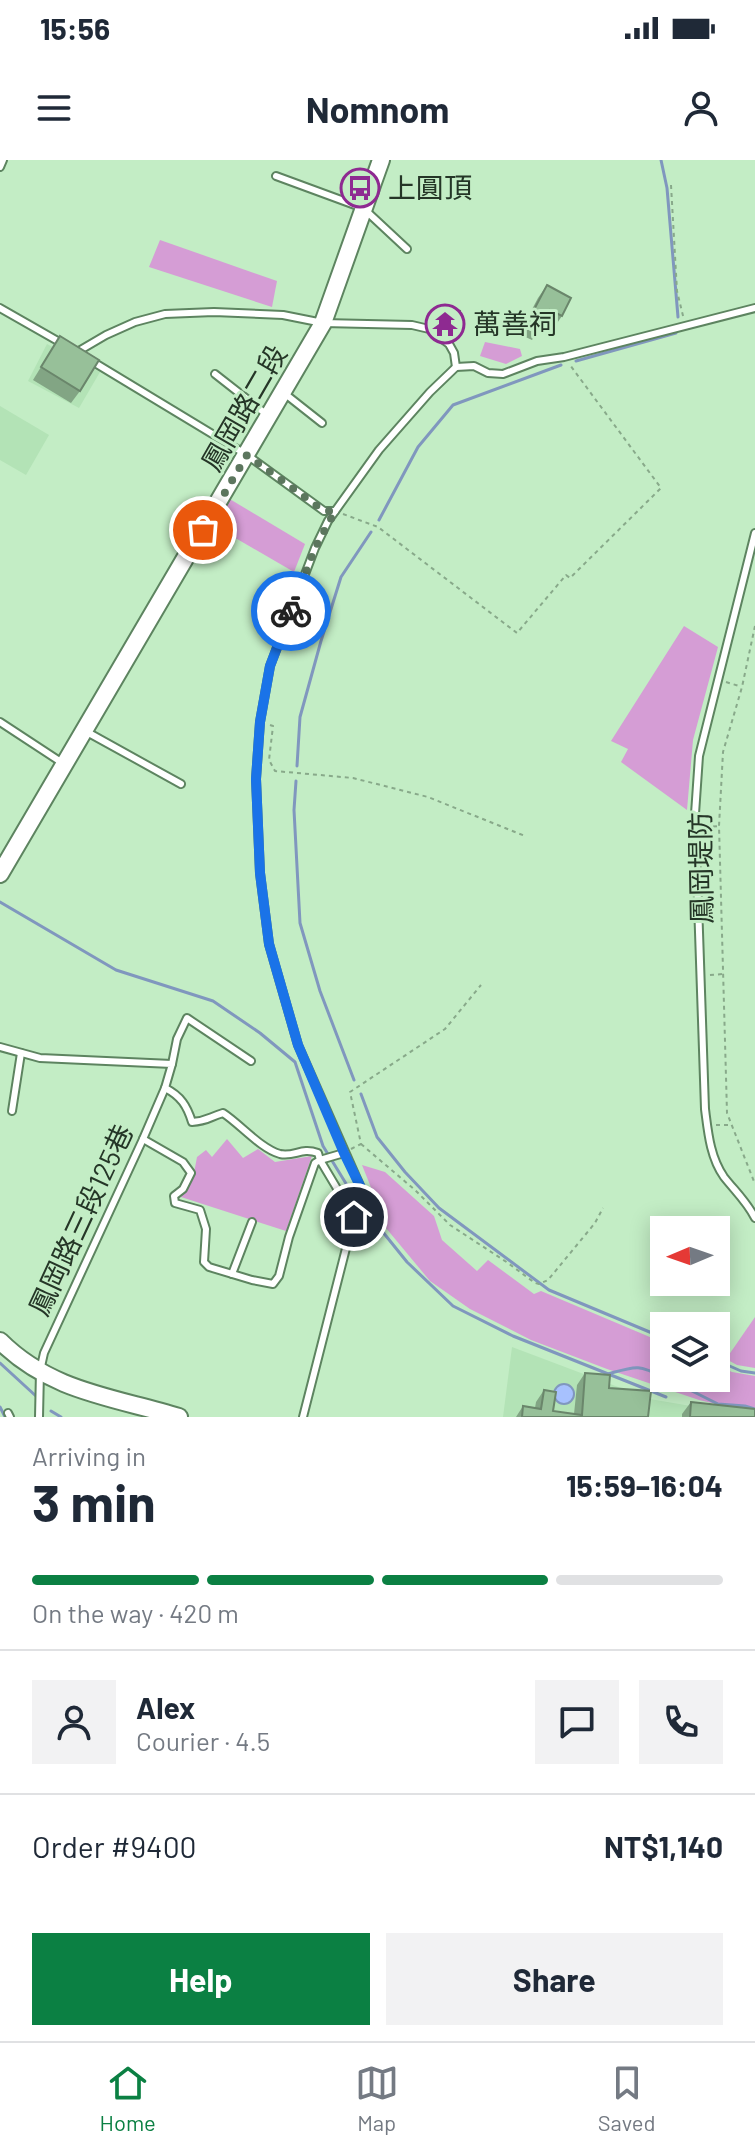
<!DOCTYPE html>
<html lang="en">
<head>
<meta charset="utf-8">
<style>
  body { margin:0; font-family:Barlow,"Noto Sans TC",sans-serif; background:#f2f2f3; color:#1f2937; height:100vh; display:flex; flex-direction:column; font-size:30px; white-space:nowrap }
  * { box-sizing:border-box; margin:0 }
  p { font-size:26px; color:#747a83 }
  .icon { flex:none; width:44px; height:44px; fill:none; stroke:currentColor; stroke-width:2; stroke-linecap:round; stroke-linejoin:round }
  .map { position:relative; height:1257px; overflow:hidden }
  .side { display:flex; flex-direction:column; background:#fff; flex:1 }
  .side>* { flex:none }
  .needle { width:52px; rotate:268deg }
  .fabs { position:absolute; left:650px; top:1056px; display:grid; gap:16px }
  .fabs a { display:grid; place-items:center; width:80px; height:80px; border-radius:0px; background:#fff; box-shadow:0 4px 20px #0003; font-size:40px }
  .pin { position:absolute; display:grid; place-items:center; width:68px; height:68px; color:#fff; margin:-34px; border:4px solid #fff; border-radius:50%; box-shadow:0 2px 8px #0007 }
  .courier { position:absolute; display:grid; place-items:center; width:80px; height:80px; margin:-40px; border:6px solid #1a73e8; border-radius:50%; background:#fff; color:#222; box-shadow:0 2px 10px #0007 }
  .head em { font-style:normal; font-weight:700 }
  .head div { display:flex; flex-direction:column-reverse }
  .head { display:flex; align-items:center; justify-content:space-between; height:136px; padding:0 32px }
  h1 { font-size:52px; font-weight:700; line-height:60px }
  .bar { display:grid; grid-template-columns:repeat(4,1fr); gap:12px 8px; align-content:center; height:96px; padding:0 32px }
  .bar i { height:10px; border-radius:6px; background:#e0e1e3 }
  .bar .active { background:#0b8043 }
  .bar p { grid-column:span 4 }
  .line { display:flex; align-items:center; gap:20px; padding:0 32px; border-top:2px solid #e0e1e3 }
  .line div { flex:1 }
  .round { display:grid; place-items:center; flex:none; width:84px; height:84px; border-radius:0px; background:#f2f2f3 }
  .action { display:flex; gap:16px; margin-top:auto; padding:16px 32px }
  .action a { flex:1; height:92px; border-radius:0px; background:#0b8043; color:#fff; font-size:32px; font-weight:700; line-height:92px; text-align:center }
  .action a+a { background:#f2f2f3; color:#1f2937 }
  .status { display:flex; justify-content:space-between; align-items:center; height:56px; padding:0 40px; background:#fff; direction:ltr }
  .status svg { height:22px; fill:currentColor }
  header { display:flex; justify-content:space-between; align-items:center; height:104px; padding:0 32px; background:#fff; font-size:36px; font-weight:700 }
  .tab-bar { display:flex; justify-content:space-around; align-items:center; height:112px; border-top:2px solid #e0e1e3; background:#fff; font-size:22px; color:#747a83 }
  .tab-bar a { display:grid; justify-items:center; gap:4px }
  .tab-bar .active { color:#0b8043 }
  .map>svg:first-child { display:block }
  .built { fill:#b3e3b6 }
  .green { fill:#d59dd5 }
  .water { fill:#a7c1fe; stroke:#8097be; stroke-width:2 }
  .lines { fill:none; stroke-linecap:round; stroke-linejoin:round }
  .stream { stroke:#8097be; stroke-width:3 }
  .lane-casing { stroke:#5d8460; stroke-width:10 }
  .secondary-casing { stroke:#5d8460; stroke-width:20 }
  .path { stroke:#88a98a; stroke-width:2; stroke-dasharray:4 4; stroke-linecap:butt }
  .lane { stroke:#fff; stroke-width:6 }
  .secondary { stroke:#fff; stroke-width:16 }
  .wall { fill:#82a584 }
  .shaded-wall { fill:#6a866b }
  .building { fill:#97c099; stroke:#6a866b; stroke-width:2 }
  .done { stroke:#5c765e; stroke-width:8; stroke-dasharray:0 14.4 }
  .route { stroke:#1a73e8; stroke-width:10 }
  .labels { text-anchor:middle; stroke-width:6; stroke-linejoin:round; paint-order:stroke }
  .poi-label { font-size:28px; fill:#253627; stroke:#c3edc5; text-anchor:start }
  .street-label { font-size:28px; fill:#253627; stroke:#c3edc5 }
</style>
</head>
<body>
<div class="status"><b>15:56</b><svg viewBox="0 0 49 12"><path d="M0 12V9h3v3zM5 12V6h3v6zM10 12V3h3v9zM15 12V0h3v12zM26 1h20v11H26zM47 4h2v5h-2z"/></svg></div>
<header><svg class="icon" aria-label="menu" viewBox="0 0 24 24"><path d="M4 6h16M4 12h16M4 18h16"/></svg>Nomnom<svg class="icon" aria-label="person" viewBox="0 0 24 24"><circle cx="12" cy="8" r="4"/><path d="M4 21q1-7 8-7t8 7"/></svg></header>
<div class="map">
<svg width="755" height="1257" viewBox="0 0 755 1257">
  <rect width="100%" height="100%" fill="#c3edc5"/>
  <g class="built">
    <polygon points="47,184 100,212 79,248 28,221"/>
    <polygon points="0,246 49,275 26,315 0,300"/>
    <polygon points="512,1187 650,1239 755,1257 503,1257"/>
  </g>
  <g class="green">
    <polygon points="160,80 277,121 272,147 149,107"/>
    <polygon points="485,182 520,189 522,196 506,204 480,196"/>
    <polygon points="228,338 305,384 294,412 213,365"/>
    <polygon points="684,466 718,487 693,580 687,650 621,602 628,589 611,581"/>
    <polygon points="227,979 243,998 258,989 275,1002 312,996 286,1071 181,1037 194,1013 197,997 206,990 212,997"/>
    <polygon points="362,1005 385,1012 434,1056 442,1080 477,1111 488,1100 534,1134 541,1131 664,1183 664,1218 716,1218 716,1205 732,1212 755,1216 755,1253 699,1240 607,1209 531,1180 470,1149 430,1121 376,1056 376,1040"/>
    <polygon points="755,1157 755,1208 737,1205 726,1199"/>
  </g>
  <circle class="water" cx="564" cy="1234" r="10"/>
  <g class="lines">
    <g class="stream">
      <polyline points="661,0 667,28 678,157"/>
      <polyline points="576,201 676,173"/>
      <polyline points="379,360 418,287 453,245 561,205"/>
      <polyline points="297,606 300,557 321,481 341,417 371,372"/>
      <polyline points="296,621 294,650 300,763 320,831 354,920"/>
      <polyline points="0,742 116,810 213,841 260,873 295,902 323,986 353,1035 407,1102 453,1146 513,1176 666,1237"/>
      <polyline points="361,934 377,977 405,1012 439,1048 549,1130 664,1178"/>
      <polyline points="716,1200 741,1211 755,1213"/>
      <polyline points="0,1203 37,1237"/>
      <path d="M608 1214C636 1206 637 1204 664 1217"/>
      <polyline points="666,1218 718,1244 745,1246 755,1249"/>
      <polyline points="0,1247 5,1257"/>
      <polyline points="51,1251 61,1257"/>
    </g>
    <g class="lane-casing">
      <g id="lane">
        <polyline points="0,7 3,0"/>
        <polyline points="276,16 363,48 407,89"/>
        <polyline points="0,148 63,184"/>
        <polyline points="77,192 106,175 135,162 165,154 214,152 283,155 323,163 412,165 429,169 449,184 454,193 456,207"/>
        <polyline points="90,200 247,295 324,351 335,351"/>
        <polyline points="456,207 474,206 488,213 503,214 537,201 564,197 755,148"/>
        <polyline points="215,214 266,254"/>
        <polyline points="284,233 322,263"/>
        <path d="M755 373 699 596 695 654 705 949C708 972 710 997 724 1017 735 1031 747 1042 755 1058"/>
        <polyline points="0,562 64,604"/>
        <polyline points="87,572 181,624"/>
        <polyline points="0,887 40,898 172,904 165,928 143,979 44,1193 40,1211 39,1257"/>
        <polyline points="172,904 177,879 187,858 251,901"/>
        <path d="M165 928C181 936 187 946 192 962 208 961 209 957 223 953 240 964 261 989 280 994 295 997 301 987 318 993L320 1000 344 993"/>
        <polyline points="12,951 21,893"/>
        <polyline points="143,979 183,1002 191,1013 183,1029 174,1036 175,1043 200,1050 206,1069 204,1102 209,1107 252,1120 273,1124 279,1116 289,1077 315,1003 320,1000 354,1057"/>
        <polyline points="232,1114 252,1062"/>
        <polyline points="8,1253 10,1257"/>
        <polyline points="303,1257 354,1057 360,1044 362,1030 298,885 269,784 260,713 256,619 260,562 270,506 315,388 328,361 379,290 430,232 456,207"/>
      </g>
    </g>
    <g class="secondary-casing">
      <g id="secondary">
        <polyline points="0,714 323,163 381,0"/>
        <path d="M0 1181C51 1232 114 1237 179 1257"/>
      </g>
    </g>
    <g class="path">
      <polyline points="671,25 677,131 684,160"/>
      <polyline points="343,354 378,367 517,473 566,415 570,418 661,328 570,205"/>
      <polyline points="755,466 742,527 723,592 719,666 727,953 755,1024"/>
      <polyline points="726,522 739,526"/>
      <polyline points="270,565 273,566 269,600 275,611 353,618 428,637 525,676"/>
      <polyline points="705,667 719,666"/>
      <polyline points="710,815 723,814"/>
      <polyline points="716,965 730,965"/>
      <polyline points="361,984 415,1030 450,1065 508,1103 535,1123 539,1124 548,1120 595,1063 603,1048"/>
      <polyline points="351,989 361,984 350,932 445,869 481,825"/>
    </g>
    <use href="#lane" class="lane"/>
    <use href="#secondary" class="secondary"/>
  </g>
  <g class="wall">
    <polygon points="547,125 562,156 553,169 543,163 532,180 519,174 538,138"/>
    <polygon points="443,149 453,170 436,167 437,158"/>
    <polygon points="60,176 80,231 71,243 33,220"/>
    <polygon points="585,1213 609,1228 648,1257 516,1257 523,1246 535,1248 536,1242 544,1230 553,1251 574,1254 577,1225"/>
    <polygon points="691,1242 755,1257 682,1257 682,1254"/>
  </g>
  <polygon class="shaded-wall" points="442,158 459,161 453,170 436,167"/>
  <g class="building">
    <polygon points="547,125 571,138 562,156 550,150 541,168 528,161"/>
    <polygon points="443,149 460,151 459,161 442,158"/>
    <polygon points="60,176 99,200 80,231 41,207"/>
    <polygon points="585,1213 610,1215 609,1228 651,1231 648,1257 522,1257 523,1246 541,1249 544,1230 556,1232 553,1251 582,1255"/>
    <polygon points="691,1242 755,1249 755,1257 690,1257"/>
  </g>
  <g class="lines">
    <polyline class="done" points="203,370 247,295 324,351 335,351 315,388 291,451"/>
    <polyline class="route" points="291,451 270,506 260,562 256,619 260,713 269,784 298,885 344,993 362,1030 360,1044 354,1057"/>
  </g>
  <defs>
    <g id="bus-ring" transform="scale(2)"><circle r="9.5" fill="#c3edc5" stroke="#8e2a91" stroke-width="1.5"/><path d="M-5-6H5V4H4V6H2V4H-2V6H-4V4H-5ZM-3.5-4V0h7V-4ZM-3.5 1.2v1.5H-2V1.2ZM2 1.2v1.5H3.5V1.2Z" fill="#8e2a91"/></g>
    <g id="temple-ring" transform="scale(2)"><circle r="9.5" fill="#c3edc5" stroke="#8e2a91" stroke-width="1.5"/><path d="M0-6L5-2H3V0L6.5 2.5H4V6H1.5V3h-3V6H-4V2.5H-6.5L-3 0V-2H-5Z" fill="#8e2a91"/></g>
  </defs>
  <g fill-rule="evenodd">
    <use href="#bus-ring" x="360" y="28"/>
    <use href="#temple-ring" x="445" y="164"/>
  </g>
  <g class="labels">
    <g class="poi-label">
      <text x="388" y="38">上圓頂</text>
      <text x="473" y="174">萬善祠</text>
    </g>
    <g class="street-label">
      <text transform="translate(244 248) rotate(-60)" y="10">鳳岡路二段</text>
      <text transform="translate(701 708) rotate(-91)" y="10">鳳岡堤防</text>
      <text transform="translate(81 1060) rotate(-65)" y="10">鳳岡路三段125巷</text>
    </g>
  </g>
</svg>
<div class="fabs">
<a><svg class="needle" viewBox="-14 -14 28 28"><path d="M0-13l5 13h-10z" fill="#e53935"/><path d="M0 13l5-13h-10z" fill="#747a83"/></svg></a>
<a><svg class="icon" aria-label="layers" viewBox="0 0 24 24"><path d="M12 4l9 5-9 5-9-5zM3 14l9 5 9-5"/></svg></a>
</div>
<div class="pin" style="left:203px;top:370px;background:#ea580c"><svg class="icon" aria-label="bag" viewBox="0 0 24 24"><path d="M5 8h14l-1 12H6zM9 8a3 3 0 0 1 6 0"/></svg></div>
<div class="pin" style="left:354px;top:1057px;background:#1f2937"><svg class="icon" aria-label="home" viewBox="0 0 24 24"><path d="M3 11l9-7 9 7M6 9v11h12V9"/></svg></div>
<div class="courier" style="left:291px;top:451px"><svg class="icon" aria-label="bike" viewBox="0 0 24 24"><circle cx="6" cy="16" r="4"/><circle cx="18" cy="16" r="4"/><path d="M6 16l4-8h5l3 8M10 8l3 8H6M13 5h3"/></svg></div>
</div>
<section class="side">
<div class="head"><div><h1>3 min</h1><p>Arriving in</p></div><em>15:59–16:04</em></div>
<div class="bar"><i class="active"></i><i class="active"></i><i class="active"></i><i></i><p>On the way · 420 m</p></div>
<div class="line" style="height:144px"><a class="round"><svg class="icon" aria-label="person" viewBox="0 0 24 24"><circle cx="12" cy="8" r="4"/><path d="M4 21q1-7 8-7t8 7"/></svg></a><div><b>Alex</b><p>Courier · 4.5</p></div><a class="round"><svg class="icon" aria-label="chat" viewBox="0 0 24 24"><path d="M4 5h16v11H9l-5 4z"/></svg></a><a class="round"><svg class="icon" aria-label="phone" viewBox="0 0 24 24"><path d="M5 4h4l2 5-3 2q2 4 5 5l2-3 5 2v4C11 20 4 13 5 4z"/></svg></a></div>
<div class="line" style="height:104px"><div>Order #9400</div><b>NT$1,140</b></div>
<div class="action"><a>Help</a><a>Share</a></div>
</section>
<nav class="tab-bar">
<a class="active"><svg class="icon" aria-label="home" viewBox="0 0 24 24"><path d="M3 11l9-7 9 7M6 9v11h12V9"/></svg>Home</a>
<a><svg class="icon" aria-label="map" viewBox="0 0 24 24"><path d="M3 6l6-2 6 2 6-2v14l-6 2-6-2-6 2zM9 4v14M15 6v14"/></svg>Map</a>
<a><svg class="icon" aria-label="saved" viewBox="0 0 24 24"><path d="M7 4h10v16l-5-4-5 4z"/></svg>Saved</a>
</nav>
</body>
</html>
